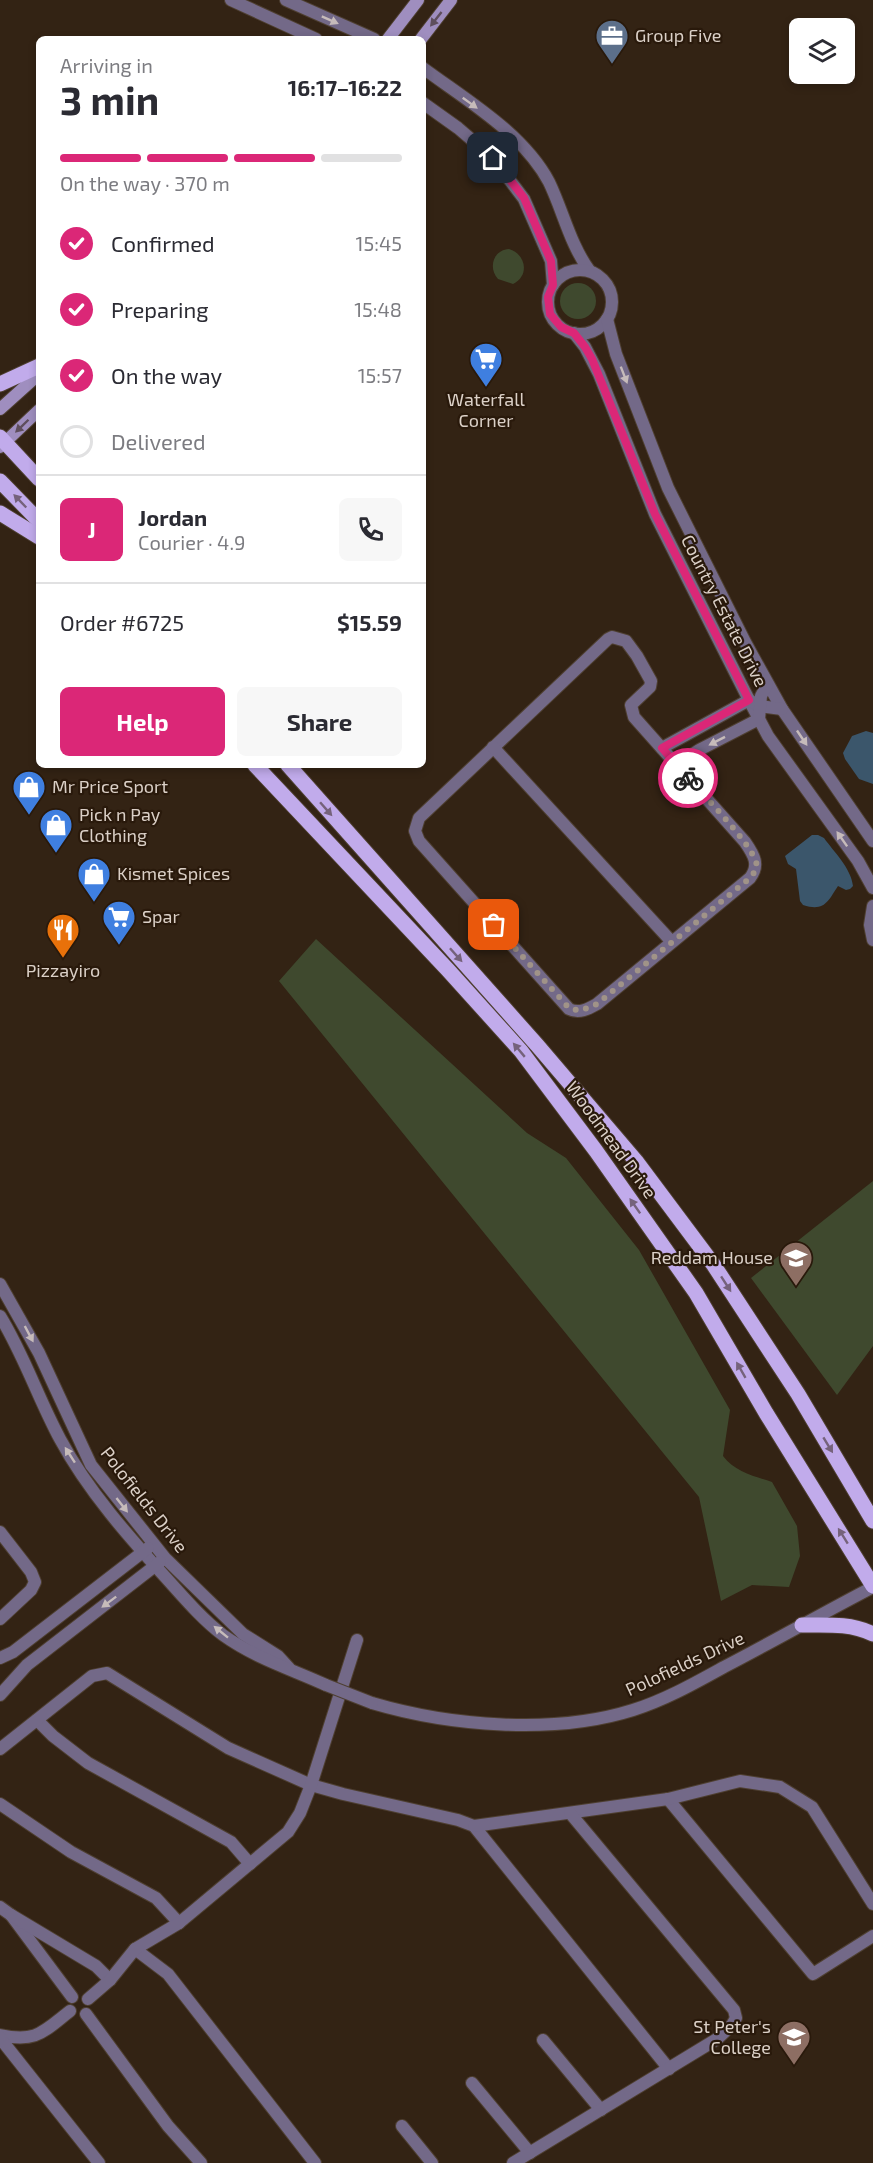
<!DOCTYPE html>
<html lang="en">
<head>
<meta charset="utf-8">
<style>
  body { margin:0; font-family:"Exo 2",sans-serif; background:#f7f7f7; color:#2b2b33; height:100vh; display:flex; flex-direction:column; font-size:22px; white-space:nowrap }
  * { box-sizing:border-box; margin:0 }
  p { font-size:20px; color:#7c7c81 }
  .icon { flex:none; width:33px; height:33px; fill:none; stroke:currentColor; stroke-width:2; stroke-linecap:round; stroke-linejoin:round }
  .map { position:relative; flex:1; overflow:hidden }
  .sheet { position:absolute; left:36px; top:36px; width:390px; height:732px; display:flex; flex-direction:column; background:#fff; border-radius:9px; box-shadow:0 3px 9px #0003 }
  .sheet>* { flex:none }
  .controls { position:absolute; left:789px; top:18px; display:grid; gap:12px }
  .controls a { display:grid; place-items:center; width:66px; height:66px; border-radius:9px; background:#fff; box-shadow:0 3px 9px #0003; font-size:30px }
  .pin { position:absolute; display:grid; place-items:center; width:51px; height:51px; color:#fff; margin:-26px; border-radius:12px; box-shadow:0 3px 9px #0006 }
  .courier { position:absolute; display:grid; place-items:center; width:60px; height:60px; margin:-30px; border:4px solid #db2777; border-radius:50%; background:#fff; color:#222; box-shadow:0 2px 8px #0007 }
  .overview em { font-style:normal; font-weight:700 }
  .overview div { display:flex; flex-direction:column-reverse }
  .overview { display:flex; align-items:center; justify-content:space-between; height:102px; padding:0 24px }
  h1 { font-size:39px; font-weight:700; line-height:45px }
  .bar { display:grid; grid-template-columns:repeat(4,1fr); gap:9px 6px; align-content:center; height:72px; padding:0 24px }
  .bar i { height:8px; border-radius:4px; background:#e1e1e2 }
  .bar .on { background:#db2777 }
  .bar p { grid-column:span 4 }
  .line { display:flex; align-items:center; gap:15px; padding:0 24px; border-top:2px solid #e1e1e2 }
  .line div { flex:1 }
  .round { display:grid; place-items:center; flex:none; width:63px; height:63px; border-radius:9px; background:#f7f7f7 }
  ol { padding:0 24px; list-style:none }
  li { display:flex; align-items:center; gap:18px; height:66px }
  li p { margin-inline-start:auto }
  li .icon { padding:6px; border-radius:50%; background:#db2777; color:#fff; stroke-width:4 }
  li:last-child { color:#7c7c81 }
  li i { width:33px; height:33px; border:3px solid #e1e1e2; border-radius:50% }
  .action { display:flex; gap:12px; margin-top:auto; padding:12px 24px }
  .action a { flex:1; height:69px; border-radius:9px; background:#db2777; color:#fff; font-size:24px; font-weight:700; line-height:69px; text-align:center }
  .action a+a { background:#f7f7f7; color:#2b2b33 }
  .map>svg:first-child { display:block }
  .green { fill:#3f492e }
  .water { fill:#3b566b }
  .lines { fill:none; stroke-linecap:round; stroke-linejoin:round }
  .minor-casing { stroke:#4e3f31; stroke-width:14 }
  .secondary-casing { stroke:#4e3f31; stroke-width:14 }
  .primary-casing { stroke:#4e3f31; stroke-width:17 }
  .minor { stroke:#736988; stroke-width:12 }
  .secondary { stroke:#9f8ebf; stroke-width:12 }
  .primary { stroke:#c1abeb; stroke-width:15 }
  .minor-bridge-casing { stroke:#4e3f31; stroke-width:14; stroke-linecap:butt }
  .minor-bridge { stroke:#736988; stroke-width:12 }
  .oneway { fill:#5e4e5c }
  .oneway2 { fill:#c6bbba }
  .oneway3 { fill:#75627b }
  .done { stroke:#a09388; stroke-width:6; stroke-dasharray:0 10.8 }
  .route { stroke:#db2777; stroke-width:8 }
  .labels { text-anchor:middle; stroke-width:4.5; stroke-linejoin:round; paint-order:stroke }
  .poi-label { font-size:18px; fill:#dbd0c7; stroke:#29190b; text-anchor:start }
  .street-label { font-size:18px; fill:#dbd0c7; stroke:#29190b }
</style>
</head>
<body>
<div class="map">
<svg width="873" height="2163" viewBox="0 0 873 2163">
  <rect width="100%" height="100%" fill="#332314"/>
  <g class="green">
    <path d="M509 249C526 254 530 276 513 284L498 279C488 268 493 250 509 249Z"/>
    <circle cx="578" cy="301" r="18"/>
    <path d="M316 939 527 1133 566 1158 639 1250 730 1410 723 1456C735 1472 754 1476 772 1482L797 1526 800 1556 789 1587 752 1585 721 1601 699 1497 279 981Z"/>
    <polygon points="873,1181 873,1346 837,1395 751,1278"/>
  </g>
  <g class="water">
    <polygon points="866,731 873,733 873,784 859,779 845,759 843,753 852,736"/>
    <path d="M812 835H818L824 838C834 852 851 868 853 886L850 889 846 890 838 886C828 901 825 912 803 905L800 901 796 869 788 864 785 856Z"/>
  </g>
  <g class="lines">
    <g class="minor-casing">
      <g id="minor">
        <polyline points="231,0 316,39"/>
        <polyline points="286,0 374,39"/>
        <path d="M423 68C466 100 523 133 549 182 563 211 570 244 589 270"/>
        <polyline points="423,103 458,128 493,158 524,199 551,261 553,285"/>
        <circle cx="580" cy="302" r="32"/>
        <polyline points="607,319 616,354 668,488 745,642 782,709 873,841"/>
        <polyline points="574,333 585,347 599,374 655,514 749,700 768,736 858,861 873,888"/>
        <path d="M612 637 626 641 637 656 651 681 650 687 631 705 634 717 745 842C754 855 760 865 750 878L597 1004C588 1009 579 1014 569 1009L419 841 415 831 419 818 608 639Z"/>
        <polyline points="493,747 671,941"/>
        <polyline points="662,748 749,700 759,706 782,709"/>
        <polyline points="676,765 699,750 759,719 761,696 767,685"/>
        <polyline points="873,906 870,925 873,940"/>
        <polyline points="0,1284 39,1353 91,1465 165,1558 243,1634 278,1656 289,1668"/>
        <path d="M0 1316C24 1355 38 1398 60 1439 88 1491 129 1537 168 1580 185 1599 203 1620 223 1635 255 1658 291 1669 326 1685"/>
        <polyline points="0,1532 31,1572 35,1582 31,1590 0,1619"/>
        <polyline points="0,1658 13,1652 148,1548"/>
        <polyline points="0,1695 27,1665 160,1562"/>
        <path d="M372 1703C450 1726 554 1735 633 1710 665 1700 695 1683 724 1667 774 1641 823 1613 873 1587"/>
        <polyline points="37,1720 53,1736 88,1763 231,1842 250,1864"/>
        <polyline points="0,1749 92,1676 107,1673 228,1748 311,1785 343,1794 458,1820 474,1826 669,2069"/>
        <polyline points="668,1799 813,1974 873,1936"/>
        <polyline points="0,1804 71,1852 156,1898 179,1923"/>
        <polyline points="474,1826 668,1799 740,1781 780,1787 812,1807 873,1904"/>
        <polyline points="0,1907 11,1915 72,1997"/>
        <polyline points="11,1915 96,1966 110,1980"/>
        <polyline points="135,1949 168,1974 315,2163"/>
        <polyline points="88,1999 110,1980 135,1949 179,1923 288,1832 300,1813 311,1785 357,1640"/>
        <polyline points="86,2014 168,2126 201,2163"/>
        <path d="M0 2035C36 2043 43 2032 70 2011"/>
        <polyline points="0,2038 99,2163"/>
        <polyline points="543,2040 601,2110"/>
        <polyline points="472,2083 530,2153"/>
        <polyline points="402,2126 432,2163"/>
        <polyline points="513,2163 717,2039 732,2025 736,2018 734,2010 570,1813"/>
      </g>
    </g>
    <g class="secondary-casing">
      <g id="secondary">
        <polyline points="388,39 418,0"/>
        <polyline points="421,39 451,0"/>
        <polyline points="0,409 39,374"/>
        <polyline points="0,447 39,410"/>
      </g>
    </g>
    <g class="primary-casing">
      <g id="primary">
        <polyline points="0,384 39,366"/>
        <polyline points="0,437 39,479"/>
        <polyline points="0,481 39,521"/>
        <polyline points="0,513 39,537"/>
        <polyline points="255,765 448,970 521,1051 596,1151 696,1293 766,1413 873,1586"/>
        <polyline points="288,765 537,1045 636,1161 713,1264 798,1394 873,1521"/>
        <path d="M802 1625C827 1625 850 1623 873 1634"/>
      </g>
    </g>
    <use href="#minor" class="minor"/>
    <use href="#secondary" class="secondary"/>
    <use href="#primary" class="primary"/>
    <g class="minor-bridge-casing">
      <polyline id="minor-bridge" points="326,1685 372,1703"/>
    </g>
    <use href="#minor-bridge" class="minor-bridge"/>
  </g>
  <defs><path id="oneway-solid" d="M-6-.8H1V-3.2L6.5 0L1 3.2V.8H-6Z" transform="scale(1.5)"/></defs>
  <g class="oneway">
    <use href="#oneway-solid" transform="translate(436 19) rotate(128)"/>
    <use href="#oneway-solid" transform="translate(22 426) rotate(136)"/>
  </g>
  <g class="oneway2">
    <use href="#oneway-solid" transform="translate(330 20) rotate(24)"/>
    <use href="#oneway-solid" transform="translate(470 103) rotate(36)"/>
    <use href="#oneway-solid" transform="translate(624 375) rotate(69)"/>
    <use href="#oneway-solid" transform="translate(802 738) rotate(56)"/>
    <use href="#oneway-solid" transform="translate(717 741) rotate(153)"/>
    <use href="#oneway-solid" transform="translate(842 839) rotate(-125)"/>
    <use href="#oneway-solid" transform="translate(29 1334) rotate(62)"/>
    <use href="#oneway-solid" transform="translate(70 1455) rotate(-123)"/>
    <use href="#oneway-solid" transform="translate(122 1505) rotate(52)"/>
    <use href="#oneway-solid" transform="translate(109 1602) rotate(143)"/>
    <use href="#oneway-solid" transform="translate(221 1632) rotate(-141)"/>
  </g>
  <g class="oneway3">
    <use href="#oneway-solid" transform="translate(20 501) rotate(-134)"/>
    <use href="#oneway-solid" transform="translate(326 809) rotate(49)"/>
    <use href="#oneway-solid" transform="translate(456 955) rotate(48)"/>
    <use href="#oneway-solid" transform="translate(519 1050) rotate(-130)"/>
    <use href="#oneway-solid" transform="translate(635 1206) rotate(-125)"/>
    <use href="#oneway-solid" transform="translate(726 1284) rotate(57)"/>
    <use href="#oneway-solid" transform="translate(741 1370) rotate(-120)"/>
    <use href="#oneway-solid" transform="translate(828 1445) rotate(59)"/>
    <use href="#oneway-solid" transform="translate(843 1536) rotate(-122)"/>
  </g>
  <g class="lines">
    <path class="done" d="M494 925 569 1008 580 1011 597 1004 750 878C754 873 758 868 756 862 750 842 704 796 688 778"/>
    <polyline class="route" points="493,158 524,198 551,261 553,285 548,297 550,314 561,327 574,333 585,347 592,359 655,514 749,700 662,748 688,778"/>
  </g>
  <defs>
    <g id="office-pin" transform="scale(1.725)"><path d="M0 17L-7.5 6A9.5 9.5 0 1 1 7.5 6Z" fill="#5c6f8a" stroke="#29190b"/><path d="M-6-3h4V-5.5h4V-3h4V5H-6ZM-1-4.5V-3h2v-1.5ZM-6 0V1H6V0Z" fill="#fff"/></g>
    <g id="supermarket-pin" transform="scale(1.725)"><path d="M0 17L-7.5 6A9.5 9.5 0 1 1 7.5 6Z" fill="#3f7fe0" stroke="#29190b"/><path d="M-6-5.5h2.5l.6 2H6L4.5 2H-2.5L-4.4-4H-6ZM-1.5 3.2a1.3 1.3 0 1 0 .1 0ZM3 3.2a1.3 1.3 0 1 0 .1 0Z" fill="#fff"/></g>
    <g id="shop-pin" transform="scale(1.725)"><path d="M0 17L-7.5 6A9.5 9.5 0 1 1 7.5 6Z" fill="#3f7fe0" stroke="#29190b"/><path d="M-5-2.5h2.3a2.7 3.5 0 0 1 5.4 0H5L5.5 6h-11ZM-1.5-2.5h3a1.5 2.3 0 0 0-3 0Z" fill="#fff"/></g>
    <g id="restaurant-pin" transform="scale(1.725)"><path d="M0 17L-7.5 6A9.5 9.5 0 1 1 7.5 6Z" fill="#e8710a" stroke="#29190b"/><path d="M-5-6h1v4h1v-4h1v4h1v-4h1v5L-1.5 .5V6h-2V.5L-5-1ZM5-6V6H3V1.5H1.5Q1.5-4 5-6Z" fill="#fff"/></g>
    <g id="school-pin" transform="scale(1.725)"><path d="M0 17L-7.5 6A9.5 9.5 0 1 1 7.5 6Z" fill="#8d6e63" stroke="#29190b"/><path d="M0-5L7-2L0 1L-7-2ZM-4 1L0 2.5L4 1V4Q0 6-4 4Z" fill="#fff"/></g>
  </defs>
  <g fill-rule="evenodd">
    <use href="#office-pin" x="612" y="36"/>
    <use href="#supermarket-pin" x="486" y="359"/>
    <use href="#shop-pin" x="29" y="787"/>
    <use href="#shop-pin" x="56" y="825"/>
    <use href="#shop-pin" x="94" y="874"/>
    <use href="#supermarket-pin" x="119" y="917"/>
    <use href="#restaurant-pin" x="63" y="930"/>
    <use href="#school-pin" x="796" y="1258"/>
    <use href="#school-pin" x="794" y="2037"/>
  </g>
  <g class="labels">
    <g class="poi-label">
      <text x="635" y="42">Group Five</text>
      <text x="486" y="406" text-anchor="middle">Waterfall<tspan x="486" dy="21">Corner</tspan></text>
      <text x="52" y="793">Mr Price Sport</text>
      <text x="79" y="821">Pick n Pay<tspan x="79" dy="21">Clothing</tspan></text>
      <text x="117" y="880">Kismet Spices</text>
      <text x="142" y="923">Spar</text>
      <text x="63" y="977" text-anchor="middle">Pizzayiro</text>
      <text x="773" y="1264" text-anchor="end">Reddam House</text>
      <text x="771" y="2033" text-anchor="end">St Peter's<tspan x="771" dy="21">College</tspan></text>
    </g>
    <g class="street-label">
      <text transform="translate(724 611) rotate(63)" y="6">Country Estate Drive</text>
      <text transform="translate(611 1140) rotate(54)" y="6">Woodmead Drive</text>
      <text transform="translate(144 1500) rotate(52)" y="6">Polofields Drive</text>
      <text transform="translate(685 1664) rotate(-25)" y="6">Polofields Drive</text>
    </g>
  </g>
</svg>
<div class="controls">
<a><svg class="icon" aria-label="layers" viewBox="0 0 24 24"><path d="M12 4l9 5-9 5-9-5zM3 14l9 5 9-5"/></svg></a>
</div>
<div class="pin" style="left:494px;top:925px;background:#ea580c"><svg class="icon" aria-label="bag" viewBox="0 0 24 24"><path d="M5 8h14l-1 12H6zM9 8a3 3 0 0 1 6 0"/></svg></div>
<div class="pin" style="left:493px;top:158px;background:#1f2937"><svg class="icon" aria-label="home" viewBox="0 0 24 24"><path d="M3 11l9-7 9 7M6 9v11h12V9"/></svg></div>
<div class="courier" style="left:688px;top:778px"><svg class="icon" aria-label="bike" viewBox="0 0 24 24"><circle cx="6" cy="16" r="4"/><circle cx="18" cy="16" r="4"/><path d="M6 16l4-8h5l3 8M10 8l3 8H6M13 5h3"/></svg></div>
<section class="sheet">
<div class="overview"><div><h1>3 min</h1><p>Arriving in</p></div><em>16:17–16:22</em></div>
<div class="bar"><i class="on"></i><i class="on"></i><i class="on"></i><i></i><p>On the way · 370 m</p></div>
<ol>
<li><svg class="icon" aria-label="check" viewBox="0 0 24 24"><path d="M5 12l5 5 9-10"/></svg>Confirmed<p>15:45</p></li>
<li><svg class="icon" aria-label="check" viewBox="0 0 24 24"><path d="M5 12l5 5 9-10"/></svg>Preparing<p>15:48</p></li>
<li><svg class="icon" aria-label="check" viewBox="0 0 24 24"><path d="M5 12l5 5 9-10"/></svg>On the way<p>15:57</p></li>
<li><i></i>Delivered</li>
</ol>
<div class="line" style="height:108px"><b class="round" style="background:#db2777;color:#fff">J</b><div><b>Jordan</b><p>Courier · 4.9</p></div><a class="round"><svg class="icon" aria-label="phone" viewBox="0 0 24 24"><path d="M5 4h4l2 5-3 2q2 4 5 5l2-3 5 2v4C11 20 4 13 5 4z"/></svg></a></div>
<div class="line" style="height:78px"><div>Order #6725</div><b>$15.59</b></div>
<div class="action"><a>Help</a><a>Share</a></div>
</section>
</div>
</body>
</html>
